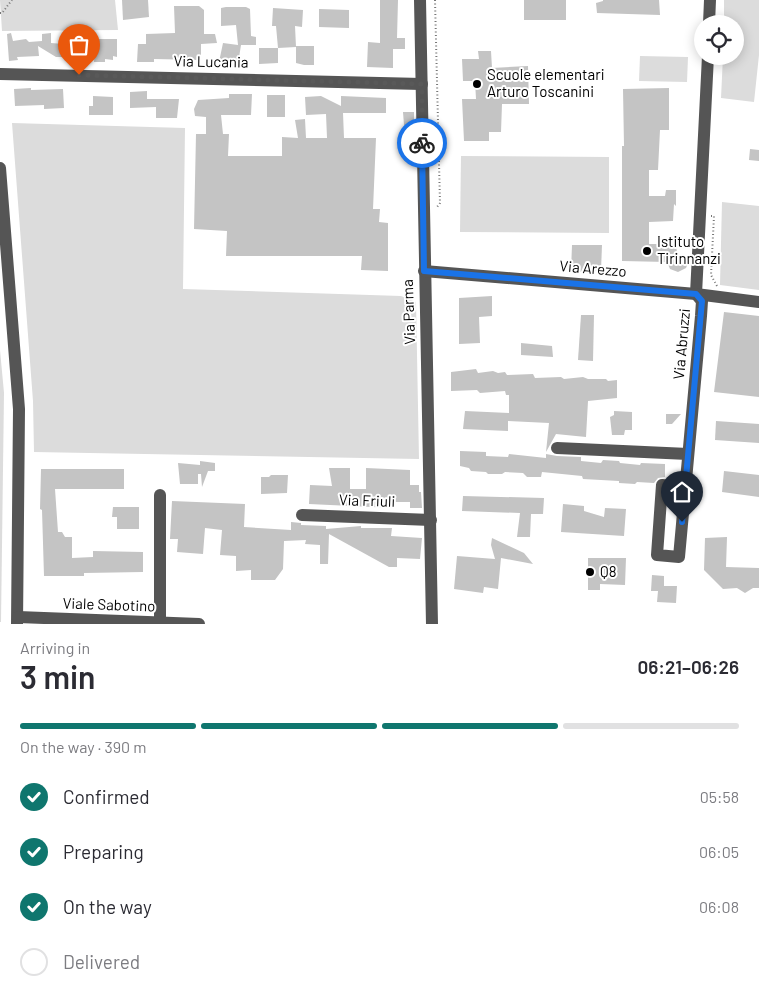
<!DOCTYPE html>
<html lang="en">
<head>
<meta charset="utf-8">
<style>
  body { margin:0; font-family:Barlow,sans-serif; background:#f2f2f3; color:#2b2b33; height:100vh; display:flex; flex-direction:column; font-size:19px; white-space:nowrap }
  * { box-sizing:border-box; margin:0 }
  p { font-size:16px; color:#7c7c81 }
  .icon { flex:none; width:28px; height:28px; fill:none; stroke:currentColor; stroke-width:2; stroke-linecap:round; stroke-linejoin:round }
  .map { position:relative; height:624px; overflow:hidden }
  .drawer { display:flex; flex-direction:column; background:#fff; flex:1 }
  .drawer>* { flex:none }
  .buttons { position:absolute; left:694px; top:15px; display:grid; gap:10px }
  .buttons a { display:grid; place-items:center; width:50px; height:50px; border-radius:50%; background:#fff; box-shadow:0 2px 12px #0003; font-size:25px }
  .pin { position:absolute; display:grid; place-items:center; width:42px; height:42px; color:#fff; margin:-51px -21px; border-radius:50% 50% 50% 0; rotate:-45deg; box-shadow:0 0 5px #0007 }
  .pin .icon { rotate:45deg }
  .courier { position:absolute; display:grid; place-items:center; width:50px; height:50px; margin:-25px; border:4px solid #1a73e8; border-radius:50%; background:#fff; color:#222; box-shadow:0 1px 6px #0007 }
  .overview em { font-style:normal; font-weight:600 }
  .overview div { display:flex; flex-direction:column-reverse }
  .overview { display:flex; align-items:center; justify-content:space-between; height:85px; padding:0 20px }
  h1 { font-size:32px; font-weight:600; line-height:38px }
  .bar { display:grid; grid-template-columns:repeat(4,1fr); gap:8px 5px; align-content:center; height:60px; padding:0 20px }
  .bar i { height:6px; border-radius:4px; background:#e1e1e2 }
  .bar .active { background:#0f766e }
  .bar p { grid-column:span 4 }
  ol { padding:0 20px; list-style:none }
  li { display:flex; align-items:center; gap:15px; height:55px }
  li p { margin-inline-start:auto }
  li .icon { padding:5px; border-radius:50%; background:#0f766e; color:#fff; stroke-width:4 }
  li:last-child { color:#7c7c81 }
  li i { width:28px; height:28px; border:2px solid #e1e1e2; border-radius:50% }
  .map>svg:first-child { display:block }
  .green { fill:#dcdcdc }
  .building { fill:#c4c4c4 }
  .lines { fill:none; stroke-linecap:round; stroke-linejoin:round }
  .path { stroke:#777; stroke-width:2; stroke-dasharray:1 2.5; stroke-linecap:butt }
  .minor { stroke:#555; stroke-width:12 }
  .done { stroke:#595959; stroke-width:5; stroke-dasharray:0 9 }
  .route { stroke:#1a73e8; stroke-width:6 }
  .poi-dot { fill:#000; stroke:#fff; stroke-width:2 }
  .labels { text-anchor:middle; stroke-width:4; stroke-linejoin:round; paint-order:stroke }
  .street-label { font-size:15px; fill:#000; stroke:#fff }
  .poi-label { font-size:15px; fill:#000; stroke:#fff; text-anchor:start }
</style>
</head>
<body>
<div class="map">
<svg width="759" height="624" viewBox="0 0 759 624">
  <rect width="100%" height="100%" fill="#fff"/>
  <g class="green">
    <polygon points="0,0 115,0 118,30 2,31"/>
    <polygon points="724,0 759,0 759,55 754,102 721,98 723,56 735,56 735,24 724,24"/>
    <polygon points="640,56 688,57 687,82 639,81"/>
    <polygon points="12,123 185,128 183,289 401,296 416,302 419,459 34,452 33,401"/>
    <polygon points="461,156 609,157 609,233 460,232"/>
    <polygon points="722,202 759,206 759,290 720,285"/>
    <polygon points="0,350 4,393 1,622 0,622"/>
  </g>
  <g class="building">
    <polygon points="122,0 148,0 149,17 123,20"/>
    <polygon points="380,0 398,0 397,38 405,38 405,49 393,49 393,68 367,67 368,42 380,43"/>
    <rect x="524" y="0" width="42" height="20"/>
    <polygon points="603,0 659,0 660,15 597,13 596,3 603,1"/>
    <polygon points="174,6 199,6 204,10 204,34 215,34 217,43 201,44 201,60 154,59 154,62 137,62 138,44 146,44 146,34 175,33"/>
    <polygon points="226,7 246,7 250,9 251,36 256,37 256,45 241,45 238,64 219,62 223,43 238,45 236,25 221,26 221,8"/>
    <polygon points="273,8 303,10 302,27 295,26 296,47 278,48 276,26 272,26"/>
    <polygon points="319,9 349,10 349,28 319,27"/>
    <polygon points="11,33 13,41 26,39 29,42 42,41 42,34 51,33 51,43 76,45 77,60 65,61 64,57 56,57 38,46 39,56 17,57 18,60 9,61 7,34"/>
    <polygon points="91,39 117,39 117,57 113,56 113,60 105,59 105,62 94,62 95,49 90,47"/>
    <polygon points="296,46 314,46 314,65 304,65 296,63"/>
    <polygon points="259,48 278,48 278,63 259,64"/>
    <polygon points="478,51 491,51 492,68 528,66 529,104 502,104 501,132 489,132 489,141 464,141 462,99 476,99 475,81 463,81 462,59 479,59"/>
    <polygon points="31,88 31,90 63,89 64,108 44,109 44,105 15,106 14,89"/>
    <polygon points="669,88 669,130 660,130 658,170 649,170 649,196 665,196 666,190 676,190 676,206 674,204 673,221 649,222 649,244 676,244 677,253 687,258 688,263 686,268 678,272 670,269 667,262 622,261 622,146 624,146 623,89"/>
    <polygon points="147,91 147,99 179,99 177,118 156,118 156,107 130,108 130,92"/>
    <polygon points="229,94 252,94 251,115 221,115 223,134 229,134 228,156 282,156 282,137 298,138 295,120 305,119 306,138 327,138 326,114 306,115 305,97 321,96 341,106 341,96 386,98 386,113 343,113 344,138 376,138 373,209 380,209 379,222 388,223 388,271 361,270 362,256 226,256 227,231 194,229 196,134 206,134 206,117 195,116 194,109 198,100 229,98"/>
    <rect x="267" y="95" width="18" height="22"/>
    <polygon points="93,96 113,97 113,115 89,115 89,106 93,106"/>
    <polygon points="403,112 414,112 414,125 404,125"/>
    <polygon points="750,149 759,150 759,161 749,160"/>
    <polygon points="572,245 602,245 601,271 571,272"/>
    <polygon points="492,296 492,316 479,317 480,343 459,344 459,298"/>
    <polygon points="724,312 759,316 759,397 714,392"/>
    <polygon points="581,315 594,315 593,361 578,360"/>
    <polygon points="521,343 552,346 553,357 521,355"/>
    <polygon points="476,369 478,373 493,371 498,373 505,372 507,375 533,374 535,378 561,377 564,379 583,377 588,379 606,379 608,381 617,380 617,398 588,401 586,437 556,434 546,452 549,423 508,421 508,431 463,429 465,411 509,413 509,395 506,395 505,391 480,393 477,390 451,391 451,372"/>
    <polygon points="614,411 632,412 632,430 625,430 624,435 612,435 610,417 614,415"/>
    <polygon points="666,414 681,414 672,424 666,424"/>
    <polygon points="716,421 759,424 759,443 715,440"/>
    <polygon points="460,451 486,452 486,456 508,457 509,454 546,458 546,454 557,456 581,457 581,461 601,463 603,460 619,461 620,463 640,465 641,463 665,464 665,477 658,478 654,483 637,482 635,484 619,483 619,481 583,479 582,476 542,472 541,477 527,477 523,473 505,472 502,474 488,474 486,472 471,471 469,468 460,466"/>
    <polygon points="200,461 215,463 215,471 208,471 202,487 201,474 198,474 198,484 180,484 178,463 200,465"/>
    <polygon points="329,468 350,468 350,489 366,489 366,468 410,470 410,485 419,485 419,492 421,492 422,508 410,508 410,502 394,502 393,508 309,504 310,485 332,486"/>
    <polygon points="41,469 124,469 124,489 55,489 58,532 62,532 65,537 72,537 72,558 93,557 93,551 143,552 143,572 84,573 84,576 44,576 42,510 40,509"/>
    <polygon points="724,471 759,475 759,497 722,492"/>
    <polygon points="271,475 288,475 287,493 261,494 261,477 269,477"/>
    <polygon points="463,496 544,498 543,514 531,514 530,537 517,537 520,513 462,511"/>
    <polygon points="172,501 245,504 244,527 291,530 291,522 301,523 301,525 326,526 326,529 361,526 361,528 392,528 391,536 422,538 420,559 397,558 397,567 389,567 329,534 328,564 320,564 320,545 305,544 306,540 284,541 283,569 275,580 251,580 251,570 236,571 236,556 220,555 222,530 205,528 203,554 177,552 178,539 170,539"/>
    <polygon points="563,504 584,506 584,511 604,517 605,508 626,509 624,536 561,532"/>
    <polygon points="113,507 139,507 139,529 117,529 117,517 112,517"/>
    <polygon points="727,537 726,567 759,568 759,588 753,588 745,593 737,588 723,589 704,570 705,538"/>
    <polygon points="492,538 524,553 533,564 501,558 498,589 484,587 483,593 454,589 457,556 495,559 491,545"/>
    <polygon points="588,558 626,558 625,585 600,584 600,590 588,590"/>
    <polygon points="652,575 664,576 664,586 677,586 676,603 657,602 658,591 651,591"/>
  </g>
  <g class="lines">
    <g class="path">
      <polyline points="435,0 440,203 437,207"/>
      <polyline points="0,13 2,13 12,0"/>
      <polyline points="711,216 714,216 711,275 717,286"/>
    </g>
    <g class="minor">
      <polyline points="420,0 432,624"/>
      <polyline points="709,24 710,0"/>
      <polyline points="0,74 422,84"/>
      <polyline points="0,168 19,409 17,624"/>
      <polyline points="424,271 696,294 759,302"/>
      <polyline points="696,294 708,56"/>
      <polyline points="557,448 688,454"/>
      <path d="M685 488 662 485 657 555 679 557C686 476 694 396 701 316L702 301 696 294"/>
      <polyline points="160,495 160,624"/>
      <polyline points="302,515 431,520"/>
      <polyline points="18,617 199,624"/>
    </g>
  </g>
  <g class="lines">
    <polyline class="done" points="79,75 422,84 422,143"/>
    <polyline class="route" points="422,143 424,271 696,294 702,301 682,522"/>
  </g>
  <g class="poi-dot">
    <circle cx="477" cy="84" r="5"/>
    <circle cx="647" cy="251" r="5"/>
    <circle cx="590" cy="572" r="5"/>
  </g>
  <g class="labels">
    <g class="street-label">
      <text transform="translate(211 62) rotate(1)" y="5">Via Lucania</text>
      <text transform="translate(593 269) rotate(5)" y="5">Via Arezzo</text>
      <text transform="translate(409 312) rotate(-92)" y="5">Via Parma</text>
      <text transform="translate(682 344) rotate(-85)" y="5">Via Abruzzi</text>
      <text transform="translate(367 501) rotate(2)" y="5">Via Friuli</text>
      <text transform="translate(109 605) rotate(2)" y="5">Viale Sabotino</text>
    </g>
    <g class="poi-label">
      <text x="487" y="80">Scuole elementari<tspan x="487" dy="17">Arturo Toscanini</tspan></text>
      <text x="657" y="247">Istituto<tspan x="657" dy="17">Tirinnanzi</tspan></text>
      <text x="600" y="577">Q8</text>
    </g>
  </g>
</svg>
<div class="buttons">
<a><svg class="icon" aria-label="locate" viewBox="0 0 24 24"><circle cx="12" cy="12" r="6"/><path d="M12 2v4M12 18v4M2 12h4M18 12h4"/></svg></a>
</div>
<div class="pin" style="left:79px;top:75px;background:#ea580c"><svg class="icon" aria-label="bag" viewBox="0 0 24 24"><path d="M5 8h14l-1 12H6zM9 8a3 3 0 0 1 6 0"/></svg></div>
<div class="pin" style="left:682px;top:522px;background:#1f2937"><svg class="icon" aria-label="home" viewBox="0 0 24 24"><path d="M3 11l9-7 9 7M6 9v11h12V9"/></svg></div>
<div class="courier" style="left:422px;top:143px"><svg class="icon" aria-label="bike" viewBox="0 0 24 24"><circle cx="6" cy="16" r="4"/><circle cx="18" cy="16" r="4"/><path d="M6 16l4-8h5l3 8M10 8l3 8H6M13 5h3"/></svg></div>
</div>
<section class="drawer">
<div class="overview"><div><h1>3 min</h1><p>Arriving in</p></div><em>06:21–06:26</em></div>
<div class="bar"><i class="active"></i><i class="active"></i><i class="active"></i><i></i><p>On the way · 390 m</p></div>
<ol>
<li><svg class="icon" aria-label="check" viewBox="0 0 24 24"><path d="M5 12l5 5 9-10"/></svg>Confirmed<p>05:58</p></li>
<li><svg class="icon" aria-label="check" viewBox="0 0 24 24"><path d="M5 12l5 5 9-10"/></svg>Preparing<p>06:05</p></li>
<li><svg class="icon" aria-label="check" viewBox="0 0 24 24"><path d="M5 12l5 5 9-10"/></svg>On the way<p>06:08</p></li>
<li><i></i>Delivered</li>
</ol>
</section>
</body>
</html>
